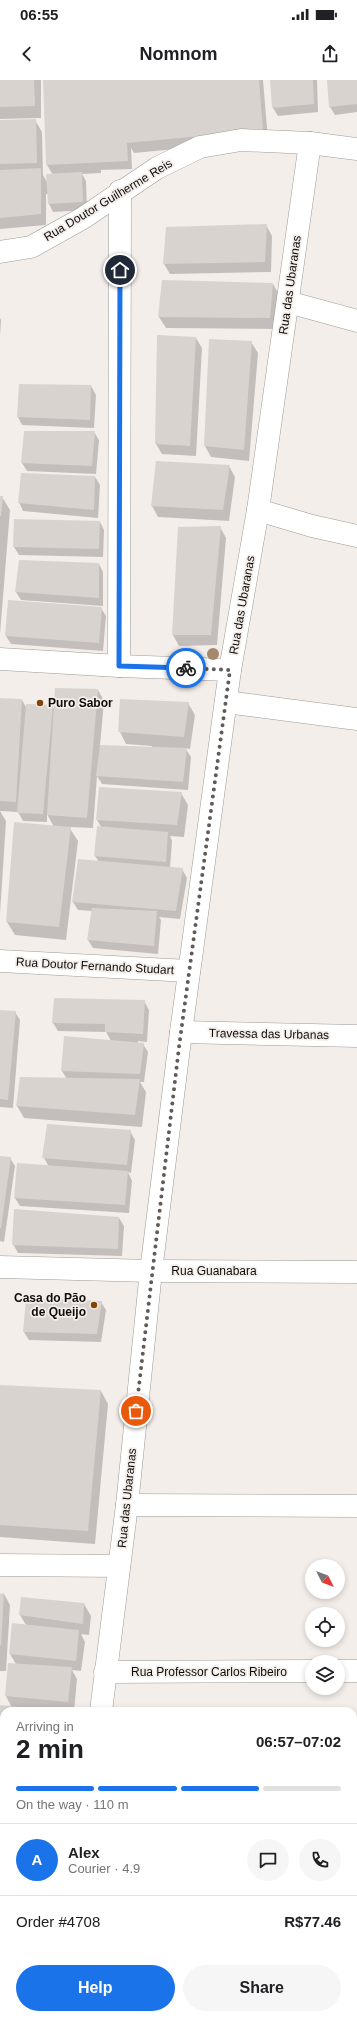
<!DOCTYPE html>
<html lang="en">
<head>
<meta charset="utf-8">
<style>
  body { margin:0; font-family:Helvetica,sans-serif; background:#f6f6f6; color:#202124; height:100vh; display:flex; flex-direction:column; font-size:15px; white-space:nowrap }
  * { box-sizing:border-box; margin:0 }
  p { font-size:13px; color:#757577 }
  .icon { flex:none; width:22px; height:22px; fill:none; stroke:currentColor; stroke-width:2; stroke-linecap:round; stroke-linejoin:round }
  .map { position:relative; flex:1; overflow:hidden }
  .side { position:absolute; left:0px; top:1627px; width:357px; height:312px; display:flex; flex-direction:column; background:#fff; border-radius:12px 12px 0 0; box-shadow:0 2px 6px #0003 }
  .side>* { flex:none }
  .needle { width:26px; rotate:132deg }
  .buttons { position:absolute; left:305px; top:1479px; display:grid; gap:8px }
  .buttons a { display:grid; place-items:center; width:40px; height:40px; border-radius:50%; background:#fff; box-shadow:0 2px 6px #0003; font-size:20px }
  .pin { position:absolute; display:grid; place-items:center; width:34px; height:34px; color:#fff; margin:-17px; border:2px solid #fff; border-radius:50%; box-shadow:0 1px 4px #0007 }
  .courier { position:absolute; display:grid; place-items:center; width:40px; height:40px; margin:-20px; border:3px solid #1a73e8; border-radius:50%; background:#fff; color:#222; box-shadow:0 1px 5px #0007 }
  .head em { font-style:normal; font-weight:600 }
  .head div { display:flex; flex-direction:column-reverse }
  .head { display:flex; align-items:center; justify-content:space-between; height:68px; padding:0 16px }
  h1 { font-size:26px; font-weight:600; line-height:30px }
  .bar { display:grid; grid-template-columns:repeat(4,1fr); gap:6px 4px; align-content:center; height:48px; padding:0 16px }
  .bar i { height:5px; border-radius:3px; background:#e0e0e0 }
  .bar .active { background:#1a73e8 }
  .bar p { grid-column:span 4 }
  .line { display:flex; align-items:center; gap:10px; padding:0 16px; border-top:1px solid #e0e0e0 }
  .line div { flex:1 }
  .round { display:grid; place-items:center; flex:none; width:42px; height:42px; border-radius:21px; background:#f6f6f6 }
  .cta { display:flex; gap:8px; margin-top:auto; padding:8px 16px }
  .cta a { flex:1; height:46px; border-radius:24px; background:#1a73e8; color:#fff; font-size:16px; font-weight:600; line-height:46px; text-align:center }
  .cta a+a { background:#f6f6f6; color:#202124 }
  .status { display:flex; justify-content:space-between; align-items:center; height:28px; padding:0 20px; background:#fff; direction:ltr }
  .status svg { height:11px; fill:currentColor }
  header { display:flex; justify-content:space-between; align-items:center; height:52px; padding:0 16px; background:#fff; font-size:18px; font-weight:600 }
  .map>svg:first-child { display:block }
  .shadow { fill:#0003 }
  .building { fill:#d9d3cf }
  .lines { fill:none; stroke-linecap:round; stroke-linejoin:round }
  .street-casing { stroke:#9f9a96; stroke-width:23 }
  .secondary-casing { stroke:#9f9a96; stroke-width:23 }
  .street { stroke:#fff; stroke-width:22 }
  .secondary { stroke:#fff; stroke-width:22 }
  .tree { fill:#a4876c }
  .done { stroke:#5e5b59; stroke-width:4; stroke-dasharray:0 7.2 }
  .route { stroke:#1a73e8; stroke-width:5 }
  .poi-dot { fill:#834506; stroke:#f4eeea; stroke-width:1.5 }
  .labels { text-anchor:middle; stroke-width:3.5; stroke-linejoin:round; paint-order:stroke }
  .street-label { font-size:12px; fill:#0e0c0b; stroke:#f4eeea }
  .poi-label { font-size:12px; font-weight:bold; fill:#0e0c0b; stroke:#f4eeea; text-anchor:start }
</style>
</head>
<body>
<div class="status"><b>06:55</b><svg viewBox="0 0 49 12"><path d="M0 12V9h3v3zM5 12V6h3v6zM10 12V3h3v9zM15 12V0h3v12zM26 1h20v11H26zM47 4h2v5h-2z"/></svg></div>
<header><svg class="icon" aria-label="back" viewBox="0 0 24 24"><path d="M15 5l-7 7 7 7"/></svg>Nomnom<svg class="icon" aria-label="share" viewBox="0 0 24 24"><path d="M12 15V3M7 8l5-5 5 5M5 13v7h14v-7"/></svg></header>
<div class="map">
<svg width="357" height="1939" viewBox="0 0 357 1939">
  <rect width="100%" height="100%" fill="#f4eeea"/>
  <g class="shadow">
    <polygon points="0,0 41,0 41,38 0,39"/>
    <polygon points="44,0 263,0 268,60 134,73 131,68 132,89 101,90 101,93 82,94 86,101 87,130 53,132 49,124 48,114 46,114 46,145 0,149 0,41 35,40 42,52 43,95 47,102 53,95 47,85"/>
    <polygon points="271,0 317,0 318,32 278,36 273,28"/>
    <polygon points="328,0 357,0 357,32 335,35 330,27"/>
    <polygon points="266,145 272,156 271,192 170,194 164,184"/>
    <polygon points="273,204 279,215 276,249 166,248 159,237"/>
    <polygon points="0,238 1,240 0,256"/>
    <polygon points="196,258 202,268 196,376 162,374 156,364"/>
    <polygon points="251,262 258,273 249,381 211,377 205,366"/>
    <polygon points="91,306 96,315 94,348 22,345 18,337"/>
    <polygon points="94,352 99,360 96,394 27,391 22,383"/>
    <polygon points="157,382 229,386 235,397 229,441 158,437 152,426"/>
    <polygon points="95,397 100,405 98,438 23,431 19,422"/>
    <polygon points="0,417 2,417 10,430 0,554"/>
    <polygon points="100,442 104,450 103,477 19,475 14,467"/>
    <polygon points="220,447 226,458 217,565 179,566 173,555"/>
    <polygon points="99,484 103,492 103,526 21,520 16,512"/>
    <polygon points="101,528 106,536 103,571 11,564 6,556"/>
    <polygon points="98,610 104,621 100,666 152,668 152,666 126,664 120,652 188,623 195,635 190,669 185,668 191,677 188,710 102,704 97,696 93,748 69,747 78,761 66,860 15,855 7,842 54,747 47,734 47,742 23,741 18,732 0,731 0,619 22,620 27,629 52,626 55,630"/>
    <polygon points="181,713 188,725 184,757 170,756 172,761 170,788 182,789 187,798 180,839 159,837 161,840 158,874 93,868 88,860 92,831 78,830 73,822 99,782 95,776 101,747 97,740"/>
    <polygon points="0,731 6,741 0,834"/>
    <polygon points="144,921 149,930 147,962 138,961 138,963 143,964 148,972 144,1002 140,1002 146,1012 142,1047 24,1038 17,1026 67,999 62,991 111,961 106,952 58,951 53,943"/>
    <polygon points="0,931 15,932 20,940 13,1028 0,1027"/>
    <polygon points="130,1051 135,1060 131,1093 128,1092 132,1101 129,1133 20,1126 15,1118 49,1087 44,1078"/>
    <polygon points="0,1077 10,1078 15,1086 4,1162 0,1161"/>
    <polygon points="119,1138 124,1146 122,1176 18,1173 13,1164"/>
    <polygon points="27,1219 101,1222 106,1230 101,1262 29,1260 24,1252"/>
    <polygon points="0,1306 101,1311 108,1324 95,1464 0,1457"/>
    <polygon points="4,1514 10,1525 6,1591 0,1591 0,1515"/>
    <polygon points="84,1524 91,1536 89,1555 81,1554 85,1562 81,1591 72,1590 77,1599 74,1631 4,1631 4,1731 0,1731 0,1626 12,1628 6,1616 16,1584 10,1574 26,1545 20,1535"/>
    <polygon points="353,1655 357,1656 357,1761 353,1760"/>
    <polygon points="0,1836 4,1837 4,1898 0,1898"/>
    <polygon points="0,1902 4,1902 4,1935 77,1935 76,1939 0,1939"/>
    <polygon points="222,1935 300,1935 302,1939 221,1939"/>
  </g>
  <g class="building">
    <polygon points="0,0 34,0 35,26 0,27"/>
    <polygon points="43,0 259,0 263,50 127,63 128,81 46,85"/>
    <polygon points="270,0 313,0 314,24 272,28"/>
    <polygon points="327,0 357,0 357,24 329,27"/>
    <polygon points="36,39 37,83 0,84 0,40"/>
    <polygon points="41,88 41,134 0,138 0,90"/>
    <polygon points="82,92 83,122 48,124 46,94"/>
    <polygon points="267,144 265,182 163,184 166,147"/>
    <polygon points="162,200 273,203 270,238 158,237"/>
    <polygon points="157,255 196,257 190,366 155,364"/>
    <polygon points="209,259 252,261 244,370 204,366"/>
    <polygon points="19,304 91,305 90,340 17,337"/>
    <polygon points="24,351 95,351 92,386 21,383"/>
    <polygon points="156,381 230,385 223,430 151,426"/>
    <polygon points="21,393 95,396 94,430 18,423"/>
    <polygon points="0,416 3,416 1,436 0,436"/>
    <polygon points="14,439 100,441 99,469 13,467"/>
    <polygon points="221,446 211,555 172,555 178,447"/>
    <polygon points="19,480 99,483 99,518 15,512"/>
    <polygon points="8,520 102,527 99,563 5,556"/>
    <polygon points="55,608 98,609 87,738 47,735"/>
    <polygon points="0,618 22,619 16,722 0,721"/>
    <polygon points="120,619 189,622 184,657 118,652"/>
    <polygon points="26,624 53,625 43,734 17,733"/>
    <polygon points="100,665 187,668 183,702 96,696"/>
    <polygon points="99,707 182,712 177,745 96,740"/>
    <polygon points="14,742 71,747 59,847 6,842"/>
    <polygon points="97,746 168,752 166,782 94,776"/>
    <polygon points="78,779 183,788 176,831 72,822"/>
    <polygon points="92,828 157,831 154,866 87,860"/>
    <polygon points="54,918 145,920 143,954 105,952 105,944 52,943"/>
    <polygon points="0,930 16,931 8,1020 0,1019"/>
    <polygon points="64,956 144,963 140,994 61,991"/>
    <polygon points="20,997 140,999 135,1035 16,1026"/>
    <polygon points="47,1044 131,1050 127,1085 42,1078"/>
    <polygon points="0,1076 11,1077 1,1148 0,1148"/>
    <polygon points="17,1083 128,1091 125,1125 14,1118"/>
    <polygon points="14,1129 119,1137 118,1169 12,1165"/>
    <polygon points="26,1218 102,1221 97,1254 23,1252"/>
    <polygon points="0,1305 101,1310 88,1451 0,1445"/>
    <polygon points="4,1513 1,1565 0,1565 0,1514"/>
    <polygon points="21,1517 84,1523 83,1544 19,1535"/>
    <polygon points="12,1543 79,1550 76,1581 9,1574"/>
    <polygon points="8,1583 72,1587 68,1622 5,1616"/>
    <polygon points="0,1625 45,1630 44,1631 4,1631 4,1654 0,1654"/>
    <polygon points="353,1654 357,1655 357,1750 353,1749"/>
    <rect x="0" y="1660" width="4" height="61"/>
    <polygon points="353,1833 357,1833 357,1939 339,1939 339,1935 353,1935"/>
    <polygon points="0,1835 4,1836 4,1891 0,1890"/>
    <polygon points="0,1901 4,1901 4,1935 71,1935 70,1939 0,1939"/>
    <rect x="220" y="1935" width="75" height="4"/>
  </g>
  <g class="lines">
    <g class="street-casing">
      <g id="street">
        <polyline points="288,222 357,241"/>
        <polyline points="258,430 312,446 357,456"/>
        <polyline points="0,579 119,586 230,590"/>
        <polyline points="119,586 120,111"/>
        <polyline points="226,622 357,639"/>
        <polyline points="0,881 189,891"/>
        <polyline points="181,952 357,956"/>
        <polyline points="0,1187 151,1191 357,1192"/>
        <polyline points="127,1425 357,1426"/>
        <polyline points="0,1485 119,1486"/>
        <polyline points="338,1591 357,1591"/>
        <polyline points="105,1592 312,1591"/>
      </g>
    </g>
    <g class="secondary-casing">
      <g id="secondary">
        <polyline points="0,172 31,167 83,138 157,88 200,67 241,60 310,63 357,69"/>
        <polyline points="101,1631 127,1425 151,1191 181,952 230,590 258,430 310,63"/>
        <polyline points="353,1781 357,1781"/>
        <polyline points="0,1784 4,1784"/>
        <polyline points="113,1939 113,1935"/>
      </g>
    </g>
    <use href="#street" class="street"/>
    <use href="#secondary" class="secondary"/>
  </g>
  <circle class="tree" cx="213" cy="574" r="6"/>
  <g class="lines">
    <polyline class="done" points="136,1331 179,967 230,590 186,588"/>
    <polyline class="route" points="120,190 119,586 186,588"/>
  </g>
  <g class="poi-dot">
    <circle cx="40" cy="623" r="4"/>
    <circle cx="94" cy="1225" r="4"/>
  </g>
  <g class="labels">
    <g class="street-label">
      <text transform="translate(108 120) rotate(-31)" y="4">Rua Doutor Guilherme Reis</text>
      <text transform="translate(290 205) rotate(-82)" y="4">Rua das Ubaranas</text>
      <text transform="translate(242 525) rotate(-80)" y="4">Rua das Ubaranas</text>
      <text transform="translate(95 886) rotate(3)" y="4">Rua Doutor Fernando Studart</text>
      <text transform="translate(269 954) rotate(1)" y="4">Travessa das Urbanas</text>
      <text x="214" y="1195">Rua Guanabara</text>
      <text transform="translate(127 1418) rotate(-84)" y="4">Rua das Ubaranas</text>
      <text x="209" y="1596">Rua Professor Carlos Ribeiro</text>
    </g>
    <g class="poi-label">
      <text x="48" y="627">Puro Sabor</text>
      <text x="86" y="1222" text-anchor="end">Casa do Pão<tspan x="86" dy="14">de Queijo</tspan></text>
    </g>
  </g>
</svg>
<div class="buttons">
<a><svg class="needle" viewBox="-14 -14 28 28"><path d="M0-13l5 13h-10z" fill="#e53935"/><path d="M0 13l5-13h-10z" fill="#757577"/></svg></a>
<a><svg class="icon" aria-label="locate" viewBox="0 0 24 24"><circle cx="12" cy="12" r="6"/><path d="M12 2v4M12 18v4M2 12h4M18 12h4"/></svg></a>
<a><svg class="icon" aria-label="layers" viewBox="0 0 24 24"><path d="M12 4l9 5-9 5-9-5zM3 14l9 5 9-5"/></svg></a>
</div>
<div class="pin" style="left:136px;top:1331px;background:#ea580c"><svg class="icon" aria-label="bag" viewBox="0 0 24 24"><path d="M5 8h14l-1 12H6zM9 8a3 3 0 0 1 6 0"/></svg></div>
<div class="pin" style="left:120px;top:190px;background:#1f2937"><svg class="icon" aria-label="home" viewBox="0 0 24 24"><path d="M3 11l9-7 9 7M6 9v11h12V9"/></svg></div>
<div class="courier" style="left:186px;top:588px"><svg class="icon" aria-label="bike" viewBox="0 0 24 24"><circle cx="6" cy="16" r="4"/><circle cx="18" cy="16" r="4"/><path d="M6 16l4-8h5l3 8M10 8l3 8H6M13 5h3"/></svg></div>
<section class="side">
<div class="head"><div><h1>2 min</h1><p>Arriving in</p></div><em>06:57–07:02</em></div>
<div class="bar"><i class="active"></i><i class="active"></i><i class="active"></i><i></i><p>On the way · 110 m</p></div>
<div class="line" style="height:72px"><b class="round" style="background:#1a73e8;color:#fff">A</b><div><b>Alex</b><p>Courier · 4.9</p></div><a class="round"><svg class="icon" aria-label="chat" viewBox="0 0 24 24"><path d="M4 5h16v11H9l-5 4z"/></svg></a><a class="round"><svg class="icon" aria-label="phone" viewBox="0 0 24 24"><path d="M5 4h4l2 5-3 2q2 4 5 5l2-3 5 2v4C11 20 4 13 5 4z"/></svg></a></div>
<div class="line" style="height:52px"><div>Order #4708</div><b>R$77.46</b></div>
<div class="cta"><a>Help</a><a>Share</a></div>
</section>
</div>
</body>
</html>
